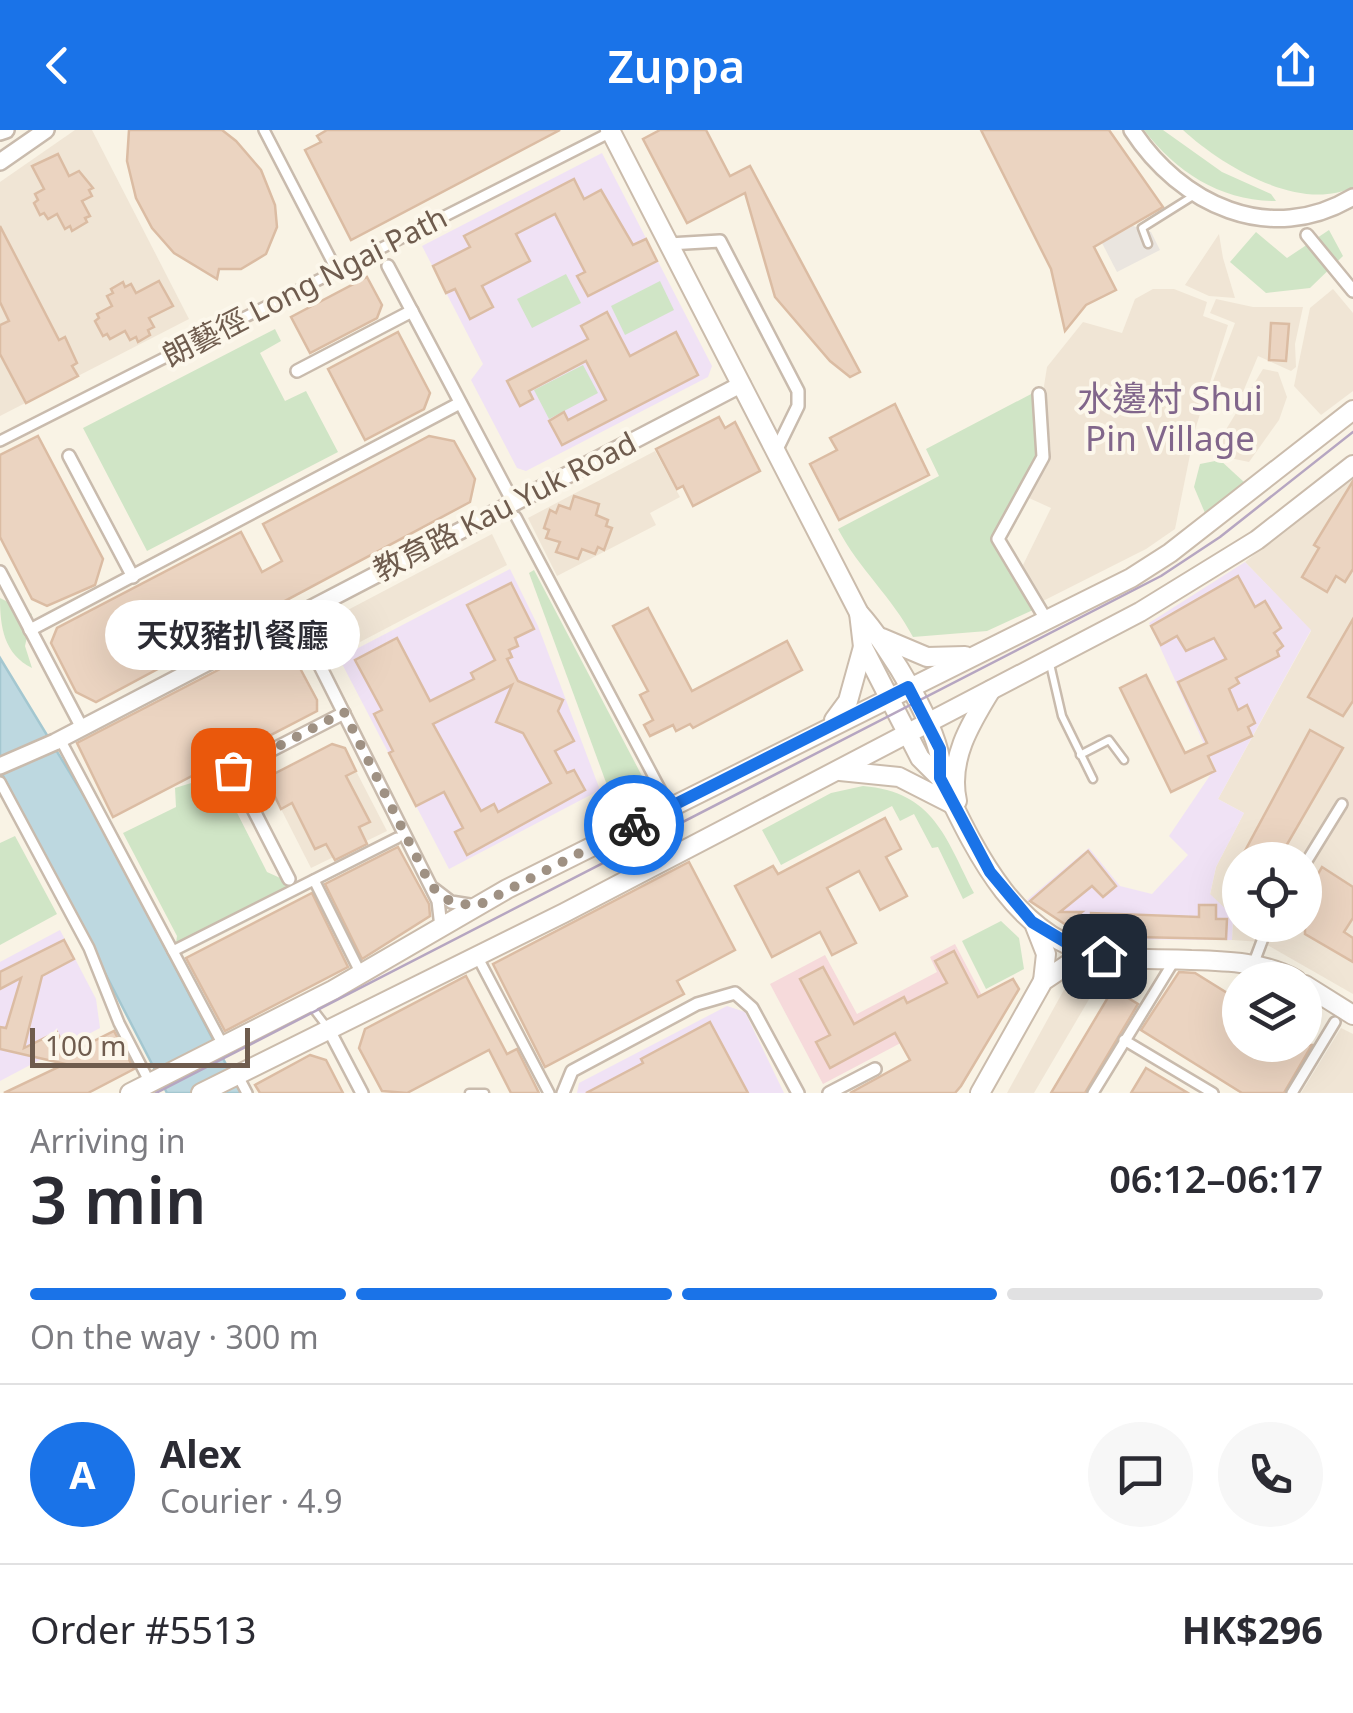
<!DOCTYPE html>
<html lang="en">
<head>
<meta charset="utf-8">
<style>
  body { margin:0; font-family:"Noto Sans","Noto Sans TC",sans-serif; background:#f7f7f7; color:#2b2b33; height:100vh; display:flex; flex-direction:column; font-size:38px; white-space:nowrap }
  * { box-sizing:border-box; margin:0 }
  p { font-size:32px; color:#7c7c81 }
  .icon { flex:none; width:55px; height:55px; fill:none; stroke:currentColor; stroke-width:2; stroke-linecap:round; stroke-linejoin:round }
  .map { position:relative; height:963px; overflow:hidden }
  .drawer { display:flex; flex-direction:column; background:#fff; flex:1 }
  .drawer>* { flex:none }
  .tools { position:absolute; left:1222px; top:712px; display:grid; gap:20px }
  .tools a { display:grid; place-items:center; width:100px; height:100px; border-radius:50%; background:#fff; box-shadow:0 10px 40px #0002; font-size:50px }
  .scale { position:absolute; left:30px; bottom:25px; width:220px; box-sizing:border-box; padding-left:10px; border:5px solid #6f5c4e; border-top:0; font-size:28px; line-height:35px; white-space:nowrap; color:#6f5c4e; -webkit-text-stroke:8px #fcf7eb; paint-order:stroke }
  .pin { position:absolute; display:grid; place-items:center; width:85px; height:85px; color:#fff; margin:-42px; border-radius:20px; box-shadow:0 5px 15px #0006 }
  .courier { position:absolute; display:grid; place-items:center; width:100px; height:100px; margin:-50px; border:8px solid #1a73e8; border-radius:50%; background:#fff; color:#222; box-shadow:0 2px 12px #0007 }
  .bubble { position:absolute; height:70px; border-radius:35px; background:#fff; box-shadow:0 10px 40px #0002; font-size:32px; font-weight:600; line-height:70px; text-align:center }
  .head em { font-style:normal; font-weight:600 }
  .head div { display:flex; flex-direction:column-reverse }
  .head { display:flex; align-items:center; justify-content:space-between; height:170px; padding:0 30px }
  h1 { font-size:65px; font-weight:600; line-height:75px }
  .bar { display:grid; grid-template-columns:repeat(4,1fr); gap:15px 10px; align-content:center; height:120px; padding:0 30px }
  .bar i { height:12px; border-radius:8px; background:#e1e1e2 }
  .bar .selected { background:#1a73e8 }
  .bar p { grid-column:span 4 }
  .line { display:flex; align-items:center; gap:25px; padding:0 30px; border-top:2px solid #e1e1e2 }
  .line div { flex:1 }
  .round { display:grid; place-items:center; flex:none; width:105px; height:105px; border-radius:52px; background:#f7f7f7 }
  header { display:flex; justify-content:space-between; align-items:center; height:130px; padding:0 30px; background:#1a73e8; color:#fff; font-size:45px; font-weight:600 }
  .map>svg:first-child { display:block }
  .residential { fill:#f0e5d5; fill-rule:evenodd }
  .industrial { fill:#eae5df }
  .education { fill:#f0e2f5 }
  .medical { fill:#f6dadb }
  .green { fill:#d0e5c6 }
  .water { fill:#bdd8e0; stroke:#a4c7d0; stroke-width:2.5 }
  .building { fill:#ebd4c1; stroke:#dbbca3; stroke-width:2.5; fill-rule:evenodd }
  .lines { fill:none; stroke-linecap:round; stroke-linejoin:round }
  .service-casing { stroke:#c9bbad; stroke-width:11 }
  .pedestrian-casing { stroke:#c9bbad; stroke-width:14 }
  .minor-casing { stroke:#c9bbad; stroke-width:16 }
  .tertiary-casing { stroke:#c9bbad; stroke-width:20 }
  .secondary-casing { stroke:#cbbcac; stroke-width:22 }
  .service { stroke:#fff; stroke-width:6 }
  .pedestrian { stroke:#fff; stroke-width:9 }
  .minor { stroke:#fff; stroke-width:11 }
  .tertiary { stroke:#fff; stroke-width:15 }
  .secondary { stroke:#fff; stroke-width:18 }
  .tram { stroke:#b6a6c1; stroke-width:2.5 }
  .done { stroke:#9f9183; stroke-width:10; stroke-dasharray:0 18 }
  .route { stroke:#1a73e8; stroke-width:12 }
  .labels { text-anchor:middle; stroke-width:8; stroke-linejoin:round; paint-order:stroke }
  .street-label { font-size:30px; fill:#6f5c4e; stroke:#fcf7eb }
  .quarter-label { font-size:35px; fill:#81668b; stroke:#fcf7eb }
</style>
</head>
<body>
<header><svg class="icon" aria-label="back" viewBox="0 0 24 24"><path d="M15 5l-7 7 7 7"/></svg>Zuppa<svg class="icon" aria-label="share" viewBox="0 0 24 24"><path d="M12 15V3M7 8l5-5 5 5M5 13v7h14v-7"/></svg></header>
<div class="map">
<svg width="1353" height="963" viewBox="0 0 1353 963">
  <rect width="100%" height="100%" fill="#f9f3e5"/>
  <g class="residential">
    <polygon points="75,0 92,0 189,189 0,286 0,52"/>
    <polygon points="1219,104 1223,128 1235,168 1209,166 1185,155"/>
    <polygon points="1153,159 1174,159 1207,172 1203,186 1228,195 1195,300 1175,399 1146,419 1041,472 1023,435 1051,378 1029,368 1051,321 1044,256 1047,237 1083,192 1122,203 1135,169"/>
    <polygon points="1333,159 1353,183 1353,261 1321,285 1294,256 1310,178"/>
    <polygon points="1216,169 1253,177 1303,177 1295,214 1296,237 1291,241 1258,226 1243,262 1212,254 1235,193 1210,183"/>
    <polygon points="1263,239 1278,242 1287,267 1279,290 1249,332 1211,324"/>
    <polygon points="655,321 680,367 650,383 656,395 557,446 528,388"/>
    <path d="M1353 345V864L1262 812 1232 810 1233 786 1210 765 1216 737 1244 683 1218 669 1311 501 1245 432ZM1240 730H1305V795H1240Z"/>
    <polygon points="492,404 507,435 341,522 325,492"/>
    <polygon points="356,641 387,701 311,738 281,679"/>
    <polygon points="1091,848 1098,854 1034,963 1007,963 1066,856"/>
    <polygon points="1341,898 1353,904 1353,963 1301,963"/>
  </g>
  <polygon class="industrial" points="1133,96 1151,102 1160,120 1117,142 1102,113"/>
  <g class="education">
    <polygon points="602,23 712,236 708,247 526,341 517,338 471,250 483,234 422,116"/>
    <polygon points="1245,432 1311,500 1218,669 1244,683 1216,737 1210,764 1233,786 1232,810 1089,809 1027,770 1089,718 1120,756 1152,764 1188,725 1169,706 1215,638 1149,493"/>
    <polygon points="510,439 538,496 600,660 449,739 339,528"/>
    <polygon points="60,800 96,869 100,898 0,951 0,832"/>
    <polygon points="727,876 745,882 784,963 577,963 579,953"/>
  </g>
  <polygon class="medical" points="955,814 984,869 823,954 770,854 825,825 857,884 937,842 930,827"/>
  <g class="green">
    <path d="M1144 0H1163L1222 42 1271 64 1276 71C1221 71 1177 43 1144 0Z"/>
    <path d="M1183 0H1353V57C1300 83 1222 36 1183 0Z"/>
    <polygon points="1329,100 1343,126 1310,158 1266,163 1230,132 1256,102 1287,128"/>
    <polygon points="566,144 581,173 532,198 517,169"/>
    <polygon points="660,151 674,180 625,205 611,176"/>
    <polygon points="275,199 281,211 260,223 285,271 306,261 338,322 147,421 83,298"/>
    <polygon points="583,235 598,263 549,289 534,260"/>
    <path d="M1033 263 1040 325 997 415 1033 480 987 501 913 507C892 467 859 439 838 399L939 346 926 319Z"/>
    <polygon points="1220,330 1245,353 1205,383 1194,357 1200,334"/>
    <polygon points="534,440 653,667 618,685 529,443"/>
    <path d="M0 468 32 484 25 516 32 538C4 524 0 497 0 468Z"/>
    <polygon points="201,650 207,660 222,653 267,742 289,752 292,767 231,797 176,813 177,806 123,703 176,677 175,658"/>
    <path d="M863 656C934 662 945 707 974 763L963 769 938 717 932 718 914 684 900 691 892 676 781 735 762 700 831 663Z"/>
    <polygon points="15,706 57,784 0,815 0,713"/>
    <polygon points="1001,791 1019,808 1024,839 986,859 962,811"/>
  </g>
  <polygon class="water" points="0,528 95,684 241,963 167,963 0,640"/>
  <g class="building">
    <polygon points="129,0 222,0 236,11 261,40 275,75 277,97 266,124 241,139 219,139 217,149 174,123 152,98 136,68 127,31"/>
    <polygon points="327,0 560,0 351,110 305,20 321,12 317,6"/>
    <polygon points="660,0 706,0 730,46 750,36 860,242 850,247 830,231 775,167 745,63 687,93 643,9"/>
    <polygon points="981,0 1109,0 1163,77 1094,117 1116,160 1086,175 1065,201 1051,139"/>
    <polygon points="58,24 69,46 79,41 93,58 89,60 92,66 82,71 90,86 85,88 87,92 72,101 70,96 65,99 57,84 48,89 44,83 40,85 34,73 38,70 35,64 44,59 32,36"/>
    <polygon points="574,49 584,69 601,60 633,115 646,109 657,131 588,166 577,146 585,142 555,84 516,104 530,131 482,156 493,177 470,189 455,159 446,163 433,136 470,117 464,106"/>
    <polygon points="0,96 59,210 65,207 77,233 72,236 78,246 26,273 0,224 0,195 9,191 0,172"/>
    <polygon points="367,147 382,175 377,188 310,223 291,187"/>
    <polygon points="159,151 173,176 149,188 154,197 148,200 150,205 138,212 136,207 130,210 125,201 110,209 107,204 103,206 95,191 99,188 97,184 112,176 107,166 113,163 111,159 123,152 125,157 131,154 136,163"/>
    <polygon points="607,182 630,226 676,202 698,245 562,315 549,291 564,282 568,290 606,270 586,231 529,261 533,269 520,276 507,251 588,209 581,196"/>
    <polygon points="1271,193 1289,194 1286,231 1269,230"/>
    <polygon points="398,202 430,263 424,279 365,310 328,239"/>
    <polygon points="895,274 929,345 839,390 810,334 837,320 830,308"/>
    <polygon points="719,287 725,298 735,292 760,341 693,376 683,356 677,359 656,319"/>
    <polygon points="38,306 103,429 95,455 47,476 32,469 0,407 0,325"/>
    <polygon points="429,306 454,311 475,349 470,372 96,572 76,562 51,513 57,498 241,402 262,442 282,431 263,394"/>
    <polygon points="1353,351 1353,439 1345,452 1336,446 1327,462 1302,447 1319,418 1314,415"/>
    <polygon points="574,366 599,374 596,385 608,390 606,396 612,398 604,420 598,417 595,424 582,419 578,429 556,422 560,412 546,408 549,400 544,398 550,380 556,383 559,375 570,379"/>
    <polygon points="1238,446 1255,477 1265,471 1281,498 1274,503 1283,516 1277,521 1279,526 1236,548 1239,553 1229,559 1238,580 1247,575 1255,593 1248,597 1252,606 1208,626 1215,641 1171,662 1120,558 1146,545 1185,623 1207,613 1178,552 1226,529 1214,508 1186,521 1177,506 1161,515 1151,496"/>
    <path d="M511 453 534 499 515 508 518 516 509 520 512 527 507 529 518 551 563 570 558 581 574 611 555 621 567 643 574 640 585 660 467 725 455 702 463 698 444 662 416 676 389 623 393 621 374 584 382 580 355 530 397 508 430 571 474 549 471 543 495 530 467 475ZM512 555 496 592 523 603 551 653 498 682 494 674 481 681 433 594Z"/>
    <polygon points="648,478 692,561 787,511 802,540 693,598 690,594 676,601 673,595 650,606 644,595 653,590 640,565 648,561 613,496"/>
    <polygon points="1353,489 1353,571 1343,586 1308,567"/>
    <polygon points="272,512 287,514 317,570 317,581 113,687 77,613"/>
    <polygon points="1310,600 1343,618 1278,730 1240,730"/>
    <polygon points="332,614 345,618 356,641 346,646 370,692 359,697 367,714 335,730 326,714 315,719 292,673 281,679 266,648"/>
    <polygon points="885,688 901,719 886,727 907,766 880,780 859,741 827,758 856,813 832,825 820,802 772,827 735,756 773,736 778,744"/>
    <polygon points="398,717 429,774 430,786 362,829 325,754"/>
    <polygon points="1088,721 1116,756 1103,767 1092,756 1060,782 1082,782 1066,795 1030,771"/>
    <polygon points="689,732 735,820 677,851 684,864 545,937 493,834"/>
    <polygon points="1322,737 1353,757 1353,788 1344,802 1353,808 1353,832 1305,804 1305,766"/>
    <polygon points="312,763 348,837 225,901 186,828"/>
    <polygon points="1199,775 1216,775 1216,789 1227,789 1226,809 1090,806 1091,783 1199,787"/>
    <polygon points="64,810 74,829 42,846 24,918 57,902 68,924 114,901 134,939 88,963 4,963 65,934 0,919 0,897 6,898 21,848 0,859 0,842"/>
    <polygon points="954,821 978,867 1013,849 1019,859 961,956 955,963 850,963 910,930 895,903 830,938 816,912 830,905 800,849 823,837 854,894 904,867 907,873 947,853 935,831"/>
    <polygon points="1179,842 1195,843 1240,871 1240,915 1312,915 1284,963 1242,963 1141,900"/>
    <polygon points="466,846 507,924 517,919 539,963 511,963 489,920 407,963 382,961 359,918 365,899"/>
    <polygon points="1113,859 1138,874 1085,963 1051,963"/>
    <polygon points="710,892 748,963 586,963 643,933 641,929"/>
    <polygon points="310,925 326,930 343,963 260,963 255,955"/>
    <polygon points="1146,938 1188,963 1131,963"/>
  </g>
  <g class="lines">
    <g class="service-casing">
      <g id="service">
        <polyline points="1148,114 1142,98 1193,66"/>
        <polyline points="1050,534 1062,586 1093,649"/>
        <polyline points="1080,625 1109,610 1124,630"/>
        <polyline points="311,876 327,897"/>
        <polyline points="469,963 485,963"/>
      </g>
    </g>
    <g class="pedestrian-casing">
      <g id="pedestrian">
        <polyline points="264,0 337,141"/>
        <polyline points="0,311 613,1"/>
        <polyline points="516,387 665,668 616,690 622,701"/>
        <polyline points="60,609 223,915"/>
        <polyline points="0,652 89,818 119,893 150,953"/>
        <polyline points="1305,734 1342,674"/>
        <polyline points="314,750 357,836"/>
        <polyline points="173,821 397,708"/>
        <polyline points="477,826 549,963"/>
        <polyline points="1253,835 1268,795"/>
        <polyline points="1124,910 1213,963"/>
        <polyline points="237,944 247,963"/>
        <polyline points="1093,963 1174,831"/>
        <polyline points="1292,963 1335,892"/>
      </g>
    </g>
    <g class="minor-casing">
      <g id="minor">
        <polyline points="1307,105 1353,161"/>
        <polyline points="669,114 720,111 798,261 798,276 777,319"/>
        <polyline points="388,136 513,372"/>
        <polyline points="297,241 412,181"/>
        <polyline points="1039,264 1043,327 998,409 1047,491"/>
        <polyline points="69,326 133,447"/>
        <polyline points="0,442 82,598"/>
        <polyline points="295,486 438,771 441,797"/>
        <polyline points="30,500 460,273"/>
        <polyline points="289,749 233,640 344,583"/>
        <polyline points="434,759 451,772 476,776"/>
        <polyline points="329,900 362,963"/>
        <polyline points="563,963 572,941 697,874 735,863 752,878 798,963"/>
        <polyline points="829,963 875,939"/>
      </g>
    </g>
    <g class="tertiary-casing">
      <g id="tertiary">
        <path d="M1132 0C1180 74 1270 117 1353 67"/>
        <polyline points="0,2 6,0"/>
        <polyline points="0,32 46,0"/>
        <polyline points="0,636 55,612 742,254"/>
      </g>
    </g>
    <g class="secondary-casing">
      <g id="secondary">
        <path d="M610 0 859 483C885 511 950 611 940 648"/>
        <polyline points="859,483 863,517 920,628 940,648"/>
        <polyline points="882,508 927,527 965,526"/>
        <polyline points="834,590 848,571 863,517"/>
        <polyline points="840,641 899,647 952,674"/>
        <path d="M940 648C974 718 1014 808 1099 825 1128 831 1161 828 1191 830 1227 831 1265 832 1296 850"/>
        <path d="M957 671C948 630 970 594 991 560"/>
        <polyline points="1035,796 1046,824 1043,851"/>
        <polyline points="1305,855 1353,885"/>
        <polyline points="130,963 333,860 507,759 1131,448 1170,423 1353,280"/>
        <polyline points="201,963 564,783 1140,482 1257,410 1353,335"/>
        <polyline points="980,963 1043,851 1073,831 1099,827"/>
      </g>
    </g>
    <use href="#service" class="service"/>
    <use href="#pedestrian" class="pedestrian"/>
    <use href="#minor" class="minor"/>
    <use href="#tertiary" class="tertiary"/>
    <use href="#secondary" class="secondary"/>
    <polyline class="tram" points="156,963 1161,446 1220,407 1353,302"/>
  </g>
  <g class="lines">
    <polyline class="done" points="233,640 344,582 431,756 451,772 477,776 634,695"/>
    <polyline class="route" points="634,695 908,557 940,619 940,648 990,742 1032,792 1074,817 1104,826"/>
  </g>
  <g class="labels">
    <g class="street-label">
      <text transform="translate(305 157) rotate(-27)" y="10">朗藝徑 Long Ngai Path</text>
      <text transform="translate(505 377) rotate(-27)" y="10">教育路 Kau Yuk Road</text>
    </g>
    <g class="quarter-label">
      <text x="1170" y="281">水邊村 Shui<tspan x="1170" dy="40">Pin Village</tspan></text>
    </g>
  </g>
</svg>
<div class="tools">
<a><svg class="icon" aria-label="locate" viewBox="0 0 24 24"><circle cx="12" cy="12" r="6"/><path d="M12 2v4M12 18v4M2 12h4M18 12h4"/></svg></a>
<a><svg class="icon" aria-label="layers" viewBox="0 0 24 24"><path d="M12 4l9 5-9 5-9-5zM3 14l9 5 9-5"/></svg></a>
</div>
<div class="scale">100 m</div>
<div class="pin" style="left:233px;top:640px;background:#ea580c"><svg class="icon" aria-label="bag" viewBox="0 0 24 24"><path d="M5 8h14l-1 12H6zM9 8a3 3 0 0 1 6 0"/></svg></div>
<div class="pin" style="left:1104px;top:826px;background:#1f2937"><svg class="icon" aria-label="home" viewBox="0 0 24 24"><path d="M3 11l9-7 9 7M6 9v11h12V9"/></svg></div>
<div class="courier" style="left:634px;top:695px"><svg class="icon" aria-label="bike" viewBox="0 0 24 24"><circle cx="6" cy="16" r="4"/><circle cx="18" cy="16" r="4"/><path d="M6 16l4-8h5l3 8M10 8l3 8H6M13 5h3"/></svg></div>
<div class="bubble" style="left:105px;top:470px;width:255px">天奴豬扒餐廳</div>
</div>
<section class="drawer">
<div class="head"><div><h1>3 min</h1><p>Arriving in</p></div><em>06:12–06:17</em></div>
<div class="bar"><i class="selected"></i><i class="selected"></i><i class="selected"></i><i></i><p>On the way · 300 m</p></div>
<div class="line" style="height:180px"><b class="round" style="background:#1a73e8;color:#fff">A</b><div><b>Alex</b><p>Courier · 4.9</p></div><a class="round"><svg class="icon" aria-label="chat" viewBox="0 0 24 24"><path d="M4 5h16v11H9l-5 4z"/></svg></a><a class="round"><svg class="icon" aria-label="phone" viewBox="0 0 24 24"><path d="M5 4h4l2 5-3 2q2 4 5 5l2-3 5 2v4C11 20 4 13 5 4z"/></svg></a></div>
<div class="line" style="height:130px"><div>Order #5513</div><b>HK$296</b></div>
</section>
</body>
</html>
